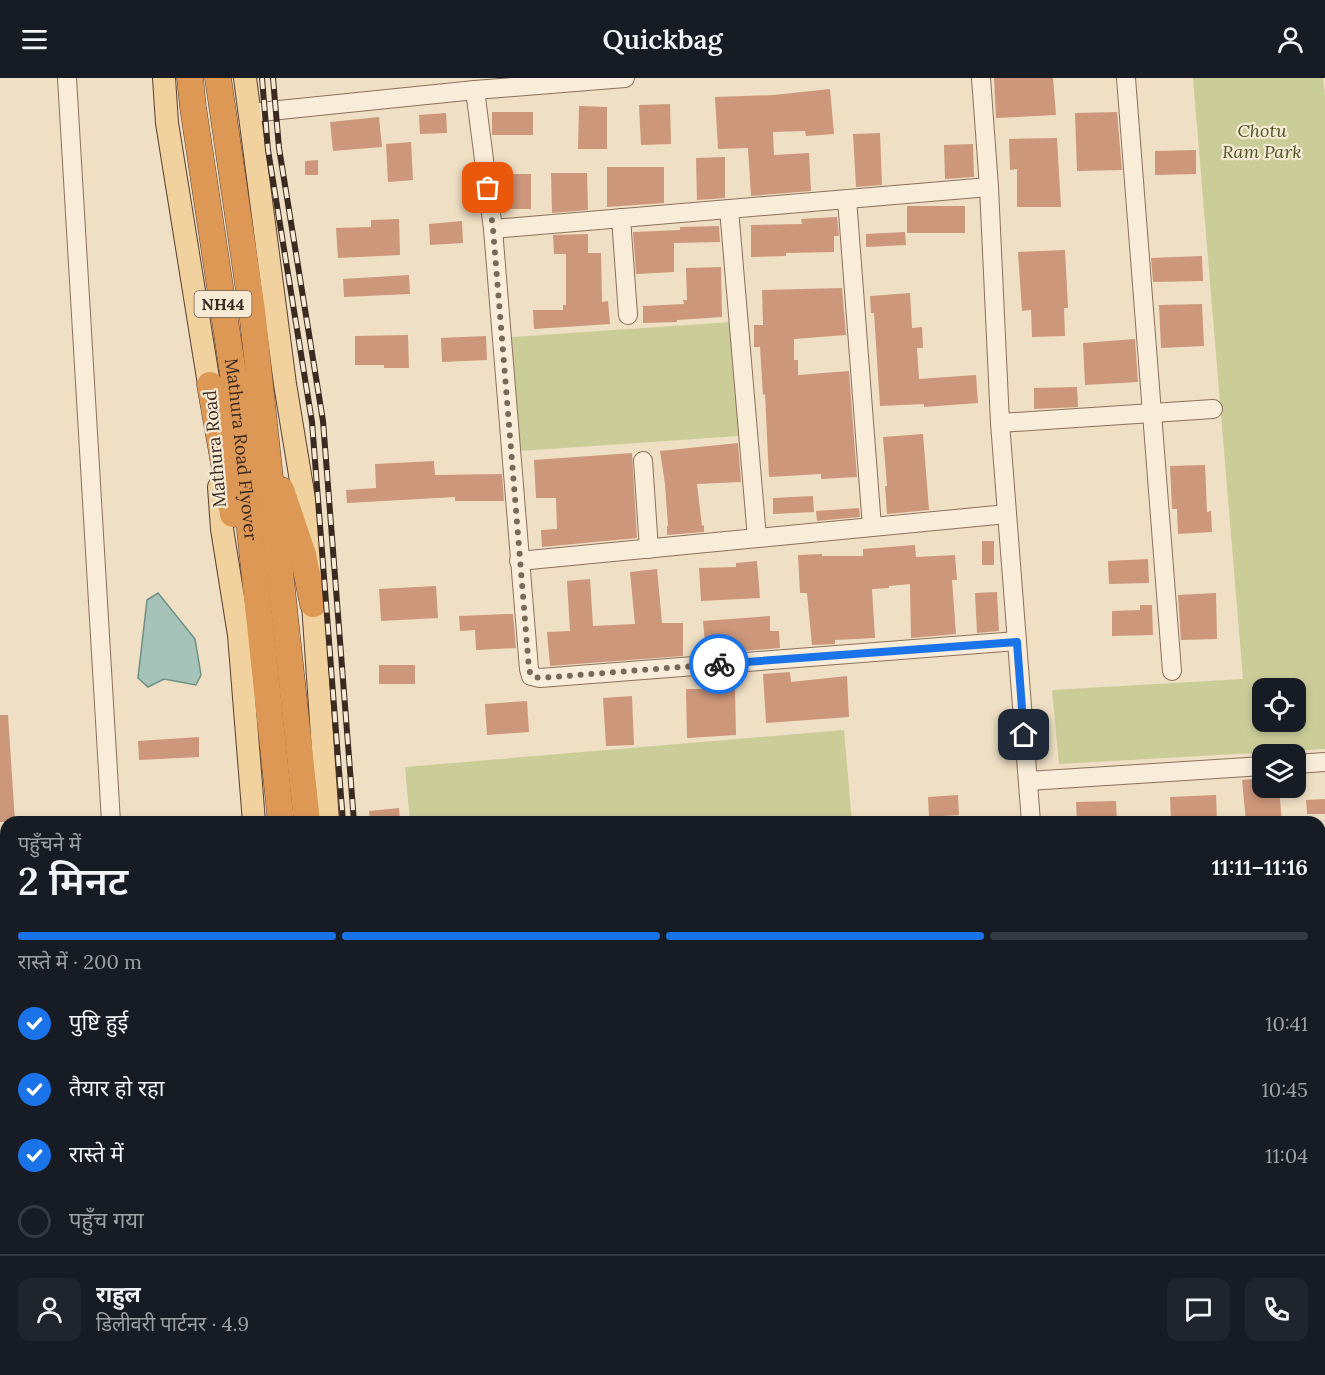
<!DOCTYPE html>
<html lang="hi">
<head>
<meta charset="utf-8">
<style>
  body { margin:0; font-family:Lora,"Noto Sans Devanagari",serif; background:#20242c; color:#f1f3f6; height:100vh; display:flex; flex-direction:column; font-size:22px; white-space:nowrap }
  * { box-sizing:border-box; margin:0 }
  p { font-size:20px; color:#9ea1a6 }
  .icon { flex:none; width:33px; height:33px; fill:none; stroke:currentColor; stroke-width:2; stroke-linecap:round; stroke-linejoin:round }
  .map { position:relative; flex:1; overflow:hidden }
  .sheet { position:absolute; left:0px; top:738px; width:1326px; height:560px; display:flex; flex-direction:column; background:#171b24; border-radius:18px 18px 0 0; box-shadow:0 3px 9px #0003 }
  .sheet>* { flex:none }
  .fabs { position:absolute; left:1252px; top:600px; display:grid; gap:12px }
  .fabs a { display:grid; place-items:center; width:54px; height:54px; border-radius:12px; background:#171b24; box-shadow:0 3px 9px #0003; font-size:30px }
  .pin { position:absolute; display:grid; place-items:center; width:51px; height:51px; color:#fff; margin:-26px; border-radius:12px; box-shadow:0 3px 9px #0006 }
  .courier { position:absolute; display:grid; place-items:center; width:60px; height:60px; margin:-30px; border:4px solid #1a73e8; border-radius:50%; background:#fff; color:#222; box-shadow:0 2px 8px #0007 }
  .headline em { font-style:normal; font-weight:600 }
  .headline div { display:flex; flex-direction:column-reverse }
  .headline { display:flex; align-items:center; justify-content:space-between; height:102px; padding:0 18px }
  h1 { font-size:39px; font-weight:600; line-height:45px }
  .bar { display:grid; grid-template-columns:repeat(4,1fr); gap:9px 6px; align-content:center; height:72px; padding:0 18px }
  .bar i { height:8px; border-radius:4px; background:#363941 }
  .bar .selected { background:#1a73e8 }
  .bar p { grid-column:span 4 }
  .line { display:flex; align-items:center; gap:15px; padding:0 18px; border-top:2px solid #363941 }
  .line div { flex:1 }
  .round { display:grid; place-items:center; flex:none; width:63px; height:63px; border-radius:12px; background:#20242c }
  ol { padding:0 18px; list-style:none }
  li { display:flex; align-items:center; gap:18px; height:66px }
  li p { margin-inline-start:auto }
  li .icon { padding:6px; border-radius:50%; background:#1a73e8; color:#fff; stroke-width:4 }
  li:last-child { color:#9ea1a6 }
  li i { width:33px; height:33px; border:3px solid #363941; border-radius:50% }
  header { display:flex; justify-content:space-between; align-items:center; height:78px; padding:0 18px; background:#171b24; font-size:27px; font-weight:600 }
  .map>svg:first-child { display:block }
  .green { fill:#cbcd99; fill-rule:evenodd }
  .water { fill:#a7c2b8; stroke:#6d9185; stroke-width:1.5 }
  .building { fill:#cd977b }
  .lines { fill:none; stroke-linecap:round; stroke-linejoin:round }
  .minor-casing { stroke:#8a705b; stroke-width:20 }
  .major-casing { stroke:#583f2f; stroke-width:24 }
  .highway-casing { stroke:#583f2f; stroke-width:27 }
  .minor { stroke:#f9edd9; stroke-width:18 }
  .major { stroke:#f1d19e; stroke-width:22 }
  .highway { stroke:#dd9856; stroke-width:26 }
  .rail-casing { stroke:#3a2a1f; stroke-width:6 }
  .rail { stroke:#f6ead5; stroke-width:4; stroke-dasharray:11; stroke-linecap:butt }
  .done { stroke:#796959; stroke-width:6; stroke-dasharray:0 10.8 }
  .route { stroke:#1a73e8; stroke-width:8 }
  .labels { text-anchor:middle; stroke-width:4.5; stroke-linejoin:round; paint-order:stroke }
  .shield { fill:#f6ead5; stroke:#726456; stroke-width:1.5 }
  .shield-label { font-size:16px; font-weight:bold; fill:#3a2a1f }
  .park-label { font-size:18px; font-style:italic; fill:#4e5625; stroke:#f6ead5 }
  .street-label { font-size:18px; fill:#3a2a1f; stroke:#f6ead5 }
</style>
</head>
<body>
<header><svg class="icon" aria-label="menu" viewBox="0 0 24 24"><path d="M4 6h16M4 12h16M4 18h16"/></svg>Quickbag<svg class="icon" aria-label="person" viewBox="0 0 24 24"><circle cx="12" cy="8" r="4"/><path d="M4 21q1-7 8-7t8 7"/></svg></header>
<div class="map">
<svg width="1325" height="1297" viewBox="0 0 1325 1297">
  <rect width="100%" height="100%" fill="#efdfc5"/>
  <g class="green">
    <path d="M1193 0H1323L1325 18V671L1059 686 1052 612 1243 601ZM1263 610H1296V644H1263Z"/>
    <polygon points="731,244 739,358 520,373 512,259"/>
    <polygon points="844,652 852,744 410,744 405,689"/>
  </g>
  <polygon class="water" points="158,515 195,561 201,597 196,607 164,601 148,609 138,600 147,522"/>
  <g class="building">
    <polygon points="994,0 1053,0 1056,37 996,40"/>
    <polygon points="830,11 834,56 806,58 805,53 773,54 774,77 809,75 811,113 751,118 748,70 718,71 715,19 774,17"/>
    <polygon points="670,26 671,66 641,67 639,27"/>
    <polygon points="579,28 607,29 607,71 578,71"/>
    <rect x="492" y="34" width="41" height="23"/>
    <polygon points="1117,34 1122,92 1077,93 1075,35"/>
    <polygon points="446,35 447,55 420,56 419,37"/>
    <polygon points="379,39 382,69 333,73 330,44"/>
    <polygon points="880,55 882,107 856,109 853,56"/>
    <polygon points="1057,60 1061,129 1017,129 1017,91 1010,92 1009,61"/>
    <polygon points="411,64 413,102 388,104 386,66"/>
    <polygon points="973,66 974,99 945,101 944,67"/>
    <polygon points="1196,72 1196,96 1155,97 1155,73"/>
    <polygon points="725,79 725,120 697,122 696,80"/>
    <polygon points="318,82 318,97 305,97 305,83"/>
    <polygon points="607,89 664,89 664,125 607,129"/>
    <polygon points="551,95 587,95 588,132 552,135"/>
    <polygon points="497,96 531,96 531,131 502,131"/>
    <rect x="907" y="128" width="58" height="27"/>
    <polygon points="837,139 839,158 834,158 834,174 786,175 786,178 751,179 751,147 802,146 801,141"/>
    <polygon points="399,141 400,177 338,180 336,150 371,149 371,142"/>
    <polygon points="462,143 463,165 430,167 429,146"/>
    <polygon points="719,148 720,164 674,165 674,194 636,196 633,154 680,152 680,149"/>
    <polygon points="905,154 906,167 866,169 866,156"/>
    <polygon points="588,156 588,175 601,175 602,224 608,223 610,246 534,251 533,232 563,232 563,227 566,227 566,176 554,176 553,157"/>
    <polygon points="1065,172 1068,230 1064,230 1065,258 1032,259 1031,232 1022,233 1018,174"/>
    <polygon points="1202,178 1203,203 1153,204 1151,180"/>
    <polygon points="721,189 722,239 677,242 677,244 643,245 643,228 684,226 683,222 687,222 686,190"/>
    <polygon points="409,197 410,216 344,219 343,201"/>
    <polygon points="842,210 846,257 794,261 794,282 798,282 798,297 849,293 857,399 821,401 821,396 769,399 765,316 763,317 760,269 754,269 754,247 763,247 762,212"/>
    <polygon points="910,215 912,250 922,249 923,270 917,270 919,301 976,297 978,325 924,329 924,326 880,328 874,235 871,235 870,218"/>
    <polygon points="1202,226 1204,268 1161,270 1159,227"/>
    <polygon points="408,257 409,290 384,290 384,287 355,287 355,258"/>
    <polygon points="486,258 487,282 442,284 441,260"/>
    <polygon points="1135,261 1138,304 1085,307 1083,265"/>
    <polygon points="1077,309 1078,329 1034,331 1034,310"/>
    <polygon points="923,356 929,432 887,436 885,408 887,408 883,359"/>
    <polygon points="738,365 741,404 697,406 702,448 704,447 704,454 667,457 667,448 668,448 665,406 660,373"/>
    <polygon points="632,375 637,460 542,469 541,452 557,451 556,420 536,420 534,382"/>
    <polygon points="434,383 435,397 502,396 504,423 455,423 455,419 347,425 346,412 376,410 375,386"/>
    <polygon points="1205,387 1207,434 1211,433 1212,454 1178,456 1177,431 1172,431 1170,388"/>
    <polygon points="813,418 814,434 773,436 773,420"/>
    <polygon points="859,430 860,439 817,443 816,433"/>
    <rect x="982" y="463" width="12" height="24"/>
    <polygon points="915,467 916,479 955,477 957,502 952,502 956,556 911,560 910,506 889,508 889,510 872,511 875,560 835,562 835,566 812,567 807,515 800,515 798,477 822,476 822,478 863,478 863,471"/>
    <polygon points="1148,481 1149,505 1109,506 1108,483"/>
    <polygon points="757,483 760,520 701,523 699,490 736,489 736,485"/>
    <polygon points="657,491 662,545 683,545 683,578 550,588 547,554 570,553 567,503 590,501 593,548 635,546 630,494"/>
    <polygon points="436,508 438,540 381,543 379,511"/>
    <polygon points="997,514 999,553 977,555 975,515"/>
    <polygon points="1216,515 1217,561 1181,562 1178,517"/>
    <polygon points="1140,527 1152,527 1153,557 1112,558 1112,533 1140,532"/>
    <polygon points="507,536 513,536 516,570 476,572 475,552 460,553 459,538"/>
    <polygon points="770,538 770,553 779,553 780,570 706,576 703,543"/>
    <rect x="379" y="587" width="36" height="19"/>
    <polygon points="790,594 791,604 847,598 849,639 766,645 763,596"/>
    <polygon points="686,611 735,611 736,657 687,660"/>
    <polygon points="632,618 634,667 606,668 603,620"/>
    <polygon points="527,623 529,654 487,657 485,626"/>
    <polygon points="0,637 8,637 15,744 0,744"/>
    <polygon points="199,659 199,679 139,682 138,663"/>
    <polygon points="1263,700 1263,710 1279,710 1282,744 1246,744 1242,702"/>
    <polygon points="958,717 959,737 929,739 928,719"/>
    <polygon points="1216,717 1217,744 1171,744 1170,719"/>
    <polygon points="1325,721 1325,736 1307,736 1306,722"/>
    <polygon points="1116,723 1117,744 1077,744 1076,724"/>
    <polygon points="399,730 400,744 370,744 369,733"/>
  </g>
  <g class="lines">
    <g class="minor-casing">
      <g id="minor">
        <polyline points="67,0 111,744"/>
        <polyline points="981,0 989,109 1000,345 1031,744"/>
        <polyline points="1126,0 1172,593"/>
        <polyline points="475,12 493,151 529,591 531,598 540,600 1017,563"/>
        <polyline points="250,35 475,12 625,0"/>
        <polyline points="847,121 872,449"/>
        <polyline points="729,131 757,460"/>
        <polyline points="621,140 628,237"/>
        <polyline points="493,151 989,109"/>
        <polyline points="1000,345 1213,331"/>
        <polyline points="643,383 649,471"/>
        <polyline points="519,483 1007,436"/>
        <polyline points="1296,686 1325,684"/>
        <polyline points="1028,703 1263,688"/>
        <polyline points="1320,933 1325,932"/>
        <polyline points="0,1100 6,1100"/>
        <polyline points="1320,1215 1325,1214"/>
        <polyline points="573,1292 574,1297"/>
        <polyline points="705,1292 705,1297"/>
        <polyline points="830,1292 831,1297"/>
        <polyline points="947,1292 947,1297"/>
        <polyline points="1089,1292 1089,1297"/>
        <polyline points="1231,1292 1231,1297"/>
      </g>
    </g>
    <g class="major-casing">
      <g id="major">
        <polyline points="164,0 167,45 212,325"/>
        <polyline points="245,0 285,306 307,439 328,744"/>
        <polyline points="219,409 222,451 239,557 254,744"/>
        <polyline points="296,1292 297,1297"/>
        <polyline points="371,1292 372,1297"/>
      </g>
    </g>
    <g class="highway-casing">
      <g id="highway">
        <path id="s1" d="M190 0 193 29 234 302 281 744"/>
        <polyline points="218,0 252,233 307,744"/>
        <polyline points="210,307 233,436"/>
        <polyline points="281,412 303,477 313,526"/>
        <polyline points="321,1292 322,1297"/>
        <polyline points="347,1292 348,1297"/>
      </g>
    </g>
    <use href="#minor" class="minor"/>
    <use href="#major" class="major"/>
    <use href="#highway" class="highway"/>
    <g class="rail-casing">
      <g id="rail">
        <polyline points="262,0 268,72 312,344 343,744"/>
        <polyline points="273,0 279,70 323,343 354,744"/>
        <polyline points="385,1292 385,1297"/>
        <polyline points="396,1292 396,1297"/>
      </g>
    </g>
    <use href="#rail" class="rail"/>
  </g>
  <g class="lines">
    <polyline class="done" points="488,110 493,151 529,591 531,598 540,600 719,586"/>
    <polyline class="route" points="719,586 1017,564 1024,657"/>
  </g>
  <g class="labels">
    <rect class="shield" x="194.5" y="213" width="57" height="26" rx="4.5"/>
    <g class="shield-label">
      <text x="223" y="232">NH44</text>
    </g>
    <g class="park-label">
      <text x="1262" y="59">Chotu<tspan x="1262" dy="21">Ram Park</tspan></text>
    </g>
    <g class="street-label">
      <text transform="translate(215 371) rotate(-95)" y="6">Mathura Road</text>
      <text dy="6" stroke="none"><textPath href="#s1" startOffset="375">Mathura Road Flyover</textPath></text>
    </g>
  </g>
</svg>
<div class="fabs">
<a><svg class="icon" aria-label="locate" viewBox="0 0 24 24"><circle cx="12" cy="12" r="6"/><path d="M12 2v4M12 18v4M2 12h4M18 12h4"/></svg></a>
<a><svg class="icon" aria-label="layers" viewBox="0 0 24 24"><path d="M12 4l9 5-9 5-9-5zM3 14l9 5 9-5"/></svg></a>
</div>
<div class="pin" style="left:488px;top:110px;background:#ea580c"><svg class="icon" aria-label="bag" viewBox="0 0 24 24"><path d="M5 8h14l-1 12H6zM9 8a3 3 0 0 1 6 0"/></svg></div>
<div class="pin" style="left:1024px;top:657px;background:#1f2937"><svg class="icon" aria-label="home" viewBox="0 0 24 24"><path d="M3 11l9-7 9 7M6 9v11h12V9"/></svg></div>
<div class="courier" style="left:719px;top:586px"><svg class="icon" aria-label="bike" viewBox="0 0 24 24"><circle cx="6" cy="16" r="4"/><circle cx="18" cy="16" r="4"/><path d="M6 16l4-8h5l3 8M10 8l3 8H6M13 5h3"/></svg></div>
<section class="sheet">
<div class="headline"><div><h1>2 मिनट</h1><p>पहुँचने में</p></div><em>11:11–11:16</em></div>
<div class="bar"><i class="selected"></i><i class="selected"></i><i class="selected"></i><i></i><p>रास्ते में · 200 m</p></div>
<ol>
<li><svg class="icon" aria-label="check" viewBox="0 0 24 24"><path d="M5 12l5 5 9-10"/></svg>पुष्टि हुई<p>10:41</p></li>
<li><svg class="icon" aria-label="check" viewBox="0 0 24 24"><path d="M5 12l5 5 9-10"/></svg>तैयार हो रहा<p>10:45</p></li>
<li><svg class="icon" aria-label="check" viewBox="0 0 24 24"><path d="M5 12l5 5 9-10"/></svg>रास्ते में<p>11:04</p></li>
<li><i></i>पहुँच गया</li>
</ol>
<div class="line" style="height:108px"><a class="round"><svg class="icon" aria-label="person" viewBox="0 0 24 24"><circle cx="12" cy="8" r="4"/><path d="M4 21q1-7 8-7t8 7"/></svg></a><div><b>राहुल</b><p>डिलीवरी पार्टनर · 4.9</p></div><a class="round"><svg class="icon" aria-label="chat" viewBox="0 0 24 24"><path d="M4 5h16v11H9l-5 4z"/></svg></a><a class="round"><svg class="icon" aria-label="phone" viewBox="0 0 24 24"><path d="M5 4h4l2 5-3 2q2 4 5 5l2-3 5 2v4C11 20 4 13 5 4z"/></svg></a></div>
</section>
</div>
</body>
</html>
